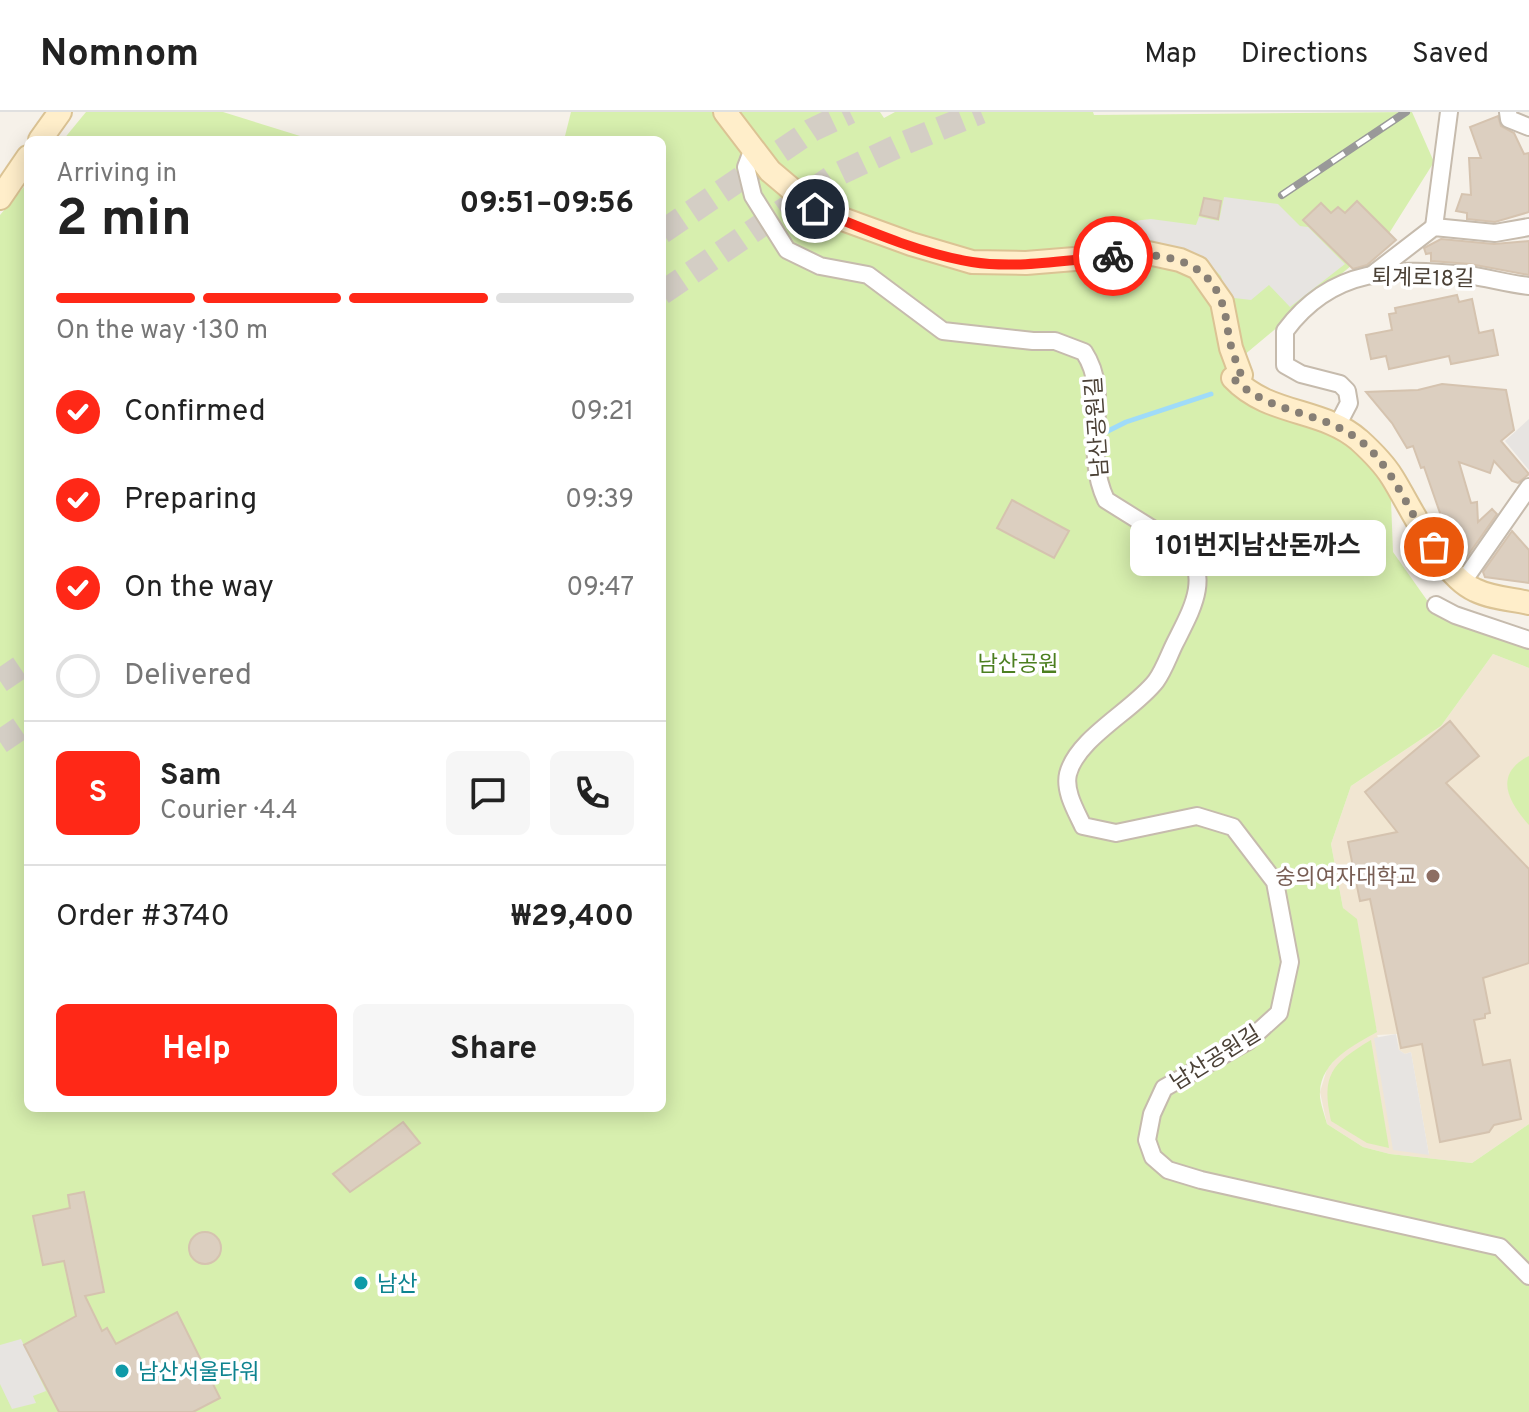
<!DOCTYPE html>
<html lang="en">
<head>
<meta charset="utf-8">
<style>
  body { margin:0; font-family:Overpass,"Noto Sans KR",sans-serif; background:#f6f6f6; color:#222; height:100vh; display:flex; flex-direction:column; font-size:30px; white-space:nowrap }
  * { box-sizing:border-box; margin:0 }
  p { font-size:26px; color:#767676 }
  .icon { flex:none; width:44px; height:44px; fill:none; stroke:currentColor; stroke-width:2; stroke-linecap:round; stroke-linejoin:round }
  .map { position:relative; flex:1; overflow:hidden }
  .sheet { position:absolute; left:24px; top:24px; width:642px; height:976px; display:flex; flex-direction:column; background:#fff; border-radius:12px; box-shadow:0 4px 20px #0003 }
  .sheet>* { flex:none }
  .pin { position:absolute; display:grid; place-items:center; width:68px; height:68px; color:#fff; margin:-34px; border:4px solid #fff; border-radius:50%; box-shadow:0 2px 8px #0007 }
  .courier { position:absolute; display:grid; place-items:center; width:80px; height:80px; margin:-40px; border:6px solid #ff2817; border-radius:50%; background:#fff; color:#222; box-shadow:0 2px 10px #0007 }
  .bubble { position:absolute; height:56px; border-radius:12px; background:#fff; box-shadow:0 4px 20px #0003; font-size:26px; font-weight:700; line-height:56px; text-align:center }
  .overview em { font-style:normal; font-weight:700 }
  .overview div { display:flex; flex-direction:column-reverse }
  .overview { display:flex; align-items:center; justify-content:space-between; height:136px; padding:0 32px }
  h1 { font-size:52px; font-weight:700; line-height:60px }
  .bar { display:grid; grid-template-columns:repeat(4,1fr); gap:12px 8px; align-content:center; height:96px; padding:0 32px }
  .bar i { height:10px; border-radius:6px; background:#e0e0e0 }
  .bar .active { background:#ff2817 }
  .bar p { grid-column:span 4 }
  .line { display:flex; align-items:center; gap:20px; padding:0 32px; border-top:2px solid #e0e0e0 }
  .line div { flex:1 }
  .round { display:grid; place-items:center; flex:none; width:84px; height:84px; border-radius:12px; background:#f6f6f6 }
  ol { padding:0 32px; list-style:none }
  li { display:flex; align-items:center; gap:24px; height:88px }
  li p { margin-inline-start:auto }
  li .icon { padding:8px; border-radius:50%; background:#ff2817; color:#fff; stroke-width:4 }
  li:last-child { color:#767676 }
  li i { width:44px; height:44px; border:4px solid #e0e0e0; border-radius:50% }
  .button { display:flex; gap:16px; margin-top:auto; padding:16px 32px }
  .button a { flex:1; height:92px; border-radius:12px; background:#ff2817; color:#fff; font-size:32px; font-weight:700; line-height:92px; text-align:center }
  .button a+a { background:#f6f6f6; color:#222 }
  header { display:flex; align-items:center; gap:48px; box-sizing:border-box; height:112px; padding:0 40px; background:#fff; border-bottom:2px solid #e0e0e0 }
  header strong { font-size:38px }
  nav { display:flex; gap:44px; margin-inline-start:auto; font-size:28px }
  .map>svg:first-child { display:block }
  .education { fill:#f1e6d2; fill-rule:evenodd }
  .green { fill:#d7efae }
  .parking { fill:#e7e4e1 }
  .lines { fill:none; stroke-linecap:round; stroke-linejoin:round }
  .stream { stroke:#9fdbf9; stroke-width:5 }
  .building { fill:#dccfc0; stroke:#d5c3af; stroke-width:2 }
  .primary-tunnel { stroke:#d4cec5; stroke-width:24; stroke-dasharray:24 12; stroke-linecap:butt }
  .street-casing { stroke:#c6bbad; stroke-width:20 }
  .secondary-casing { stroke:#dbc394; stroke-width:26 }
  .street { stroke:#fff; stroke-width:16 }
  .secondary { stroke:#ffeeca; stroke-width:22 }
  .rail-casing { stroke:#999; stroke-width:8 }
  .rail { stroke:#fff; stroke-width:5; stroke-dasharray:15; stroke-linecap:butt }
  .done { stroke:#877f75; stroke-width:8; stroke-dasharray:0 14.4 }
  .route { stroke:#ff2817; stroke-width:10 }
  .education-dot { fill:#8d6e63; stroke:#fff; stroke-width:3 }
  .culture-dot { fill:#0f9aa8; stroke:#fff; stroke-width:3 }
  .labels { text-anchor:middle; stroke-width:7; stroke-linejoin:round; paint-order:stroke }
  .street-label { font-size:22px; fill:#4b4136; stroke:#fff }
  .park-label { font-size:22px; fill:#4c7f20; stroke:#fff }
  .education-label { font-size:22px; fill:#785e54; stroke:#fff; text-anchor:end }
  .culture-label { font-size:22px; fill:#0d838f; stroke:#fff; text-anchor:start }
</style>
</head>
<body>
<header>
<strong>Nomnom</strong>
<nav><a>Map</a><a>Directions</a><a>Saved</a></nav>
</header>
<div class="map">
<svg width="1529" height="1300" viewBox="0 0 1529 1300">
  <rect width="100%" height="100%" fill="#f6f1e9"/>
  <path class="education" d="M1493 542 1529 556V1012L1472 1051 1390 1042 1363 1035 1327 1012 1320 980 1327 957 1343 939 1377 919 1343 796 1331 732 1351 674 1441 614ZM1397 922 1399 938 1405 942 1411 940 1429 1043 1377 923Z"/>
  <g class="green">
    <polygon points="86,0 223,0 313,28 63,28"/>
    <path d="M571 0H880L884 6 895 0H1093L1094 3 1412 0 1434 50 1388 123 1237 249 1234 267 1329 310 1390 362 1393 440 1436 501 1529 535V556L1493 542 1441 614 1351 674 1331 732 1343 796 1357 807 1377 920C1354 933 1321 949 1320 980 1319 989 1325 1003 1327 1012L1363 1035 1390 1042 1472 1051 1529 1012V1300H0V103L28 70V996H662V28H564Z"/>
    <path d="M1529 644V713C1508 690 1493 662 1529 644Z"/>
    <path d="M1371 928 1389 1036 1367 1031 1331 1009C1321 963 1331 952 1371 928Z"/>
  </g>
  <g class="parking">
    <polygon points="1224,85 1278,92 1300,114 1308,115 1345,152 1290,195 1269,173 1251,188 1226,185 1221,164 1209,152 1188,142 1098,137 1093,118 1124,110 1151,107 1196,113 1199,105 1219,109"/>
    <polygon points="1529,307 1529,358 1505,329"/>
    <polygon points="1396,922 1399,938 1405,942 1411,940 1429,1043 1393,1038 1374,926"/>
    <polygon points="21,1227 46,1279 33,1284 36,1291 12,1297 0,1272 0,1233"/>
  </g>
  <g class="lines">
    <polyline class="stream" points="1098,324 1126,310 1211,282"/>
  </g>
  <g class="building">
    <polygon points="1498,4 1501,14 1514,21 1524,42 1529,41 1529,100 1495,110 1467,107 1467,101 1456,99 1462,82 1471,83 1469,46 1481,46 1470,15"/>
    <polygon points="1204,86 1221,89 1218,107 1200,103"/>
    <polygon points="1357,89 1396,128 1367,153 1353,157 1303,108 1321,91 1331,101 1338,95 1345,101"/>
    <polygon points="1441,127 1494,132 1529,129 1529,163 1470,152 1431,149 1431,141 1426,142 1424,136"/>
    <polygon points="1457,183 1459,190 1472,187 1479,221 1493,218 1498,243 1451,252 1449,244 1389,257 1386,244 1371,247 1366,223 1392,218 1389,202 1396,201 1395,196"/>
    <polygon points="1442,272 1506,278 1514,318 1501,329 1529,362 1518,371 1512,369 1494,349 1490,361 1459,350 1471,391 1477,390 1478,410 1492,397 1497,402 1466,446 1449,423 1442,423 1440,401 1424,355 1421,356 1413,334 1407,336 1392,311 1366,280 1418,278"/>
    <polygon points="1012,388 1069,419 1054,446 997,416"/>
    <polygon points="1512,419 1529,438 1529,471 1485,465 1483,460"/>
    <polygon points="1450,609 1479,644 1446,671 1529,757 1529,851 1483,866 1490,901 1485,902 1485,906 1474,908 1483,953 1510,948 1521,1007 1494,1013 1489,1020 1440,1030 1422,932 1401,936 1370,787 1360,789 1348,730 1397,720 1365,680"/>
    <polygon points="403,1010 420,1031 350,1080 333,1062"/>
    <polygon points="84,1080 104,1180 85,1184 102,1219 107,1216 116,1232 177,1200 220,1286 193,1300 59,1300 24,1233 76,1204 64,1149 43,1153 33,1104 70,1096 68,1083"/>
    <circle cx="205" cy="1136" r="16"/>
  </g>
  <g class="lines">
    <g class="primary-tunnel">
      <polyline points="662,120 812,18 850,0"/>
      <polyline points="662,181 832,65 902,32 981,0"/>
      <polyline points="0,569 28,550"/>
      <polyline points="0,630 28,611"/>
    </g>
    <g class="street-casing">
      <g id="street">
        <polyline points="1508,0 1509,7 1529,15"/>
        <path d="M752 39 746 55 753 84 787 138 820 154 868 163 943 219 1033 229H1055L1084 240C1113 284 1081 335 1106 388L1154 418 1186 429C1209 469 1194 493 1175 531 1169 543 1164 558 1156 569 1134 598 1077 626 1068 662 1064 679 1076 699 1083 714L1116 721 1197 704 1233 715 1275 770 1290 850 1279 901 1248 929 1164 976 1152 1002 1147 1028 1153 1045 1168 1058 1201 1068 1500 1135 1529 1164"/>
        <polyline points="1434,115 1449,0"/>
        <polyline points="1373,162 1434,115 1495,121 1529,115"/>
        <path d="M1337 314 1349 291 1347 279 1340 272 1301 262 1285 253V219C1333 154 1394 156 1468 163 1489 166 1509 172 1529 174"/>
        <polyline points="1462,471 1529,375"/>
        <polyline points="1436,493 1455,503 1529,528"/>
      </g>
    </g>
    <g class="secondary-casing">
      <g id="secondary">
        <path d="M725 0 770 59 815 97 911 132 972 150 1026 151 1148 141 1180 148 1198 156 1222 190 1231 236 1241 263 1233 266C1269 304 1322 296 1359 328 1370 338 1384 352 1392 365 1411 395 1442 464 1475 478 1491 486 1511 487 1529 491"/>
        <polyline points="40,28 60,0"/>
        <polyline points="0,86 28,45"/>
      </g>
    </g>
    <use href="#street" class="street"/>
    <use href="#secondary" class="secondary"/>
    <g class="rail-casing">
      <polyline id="rail" points="1282,83 1406,0"/>
    </g>
    <use href="#rail" class="rail"/>
  </g>
  <g class="lines">
    <path class="done" d="M1113 144C1155 140 1206 143 1222 191 1227 204 1227 220 1231 234 1233 243 1238 253 1241 263L1233 266C1267 301 1316 298 1355 325 1393 351 1407 400 1434 435"/>
    <path class="route" d="M815 97C864 117 918 141 972 150 1017 157 1067 148 1113 144"/>
  </g>
  <circle class="education-dot" cx="1433" cy="764" r="8"/>
  <g class="culture-dot">
    <circle cx="361" cy="1171" r="8"/>
    <circle cx="122" cy="1259" r="8"/>
  </g>
  <g class="labels">
    <g class="street-label">
      <text transform="translate(1423 165) rotate(1)" y="8">퇴계로18길</text>
      <text transform="translate(1096 315) rotate(-94)" y="8">남산공원길</text>
      <text transform="translate(1215 945) rotate(-32)" y="8">남산공원길</text>
    </g>
    <g class="park-label">
      <text x="1018" y="559">남산공원</text>
    </g>
    <g class="education-label">
      <text x="1417" y="772">숭의여자대학교</text>
    </g>
    <g class="culture-label">
      <text x="377" y="1179">남산</text>
      <text x="138" y="1267">남산서울타워</text>
    </g>
  </g>
</svg>
<div class="pin" style="left:1434px;top:435px;background:#ea580c"><svg class="icon" aria-label="bag" viewBox="0 0 24 24"><path d="M5 8h14l-1 12H6zM9 8a3 3 0 0 1 6 0"/></svg></div>
<div class="pin" style="left:815px;top:97px;background:#1f2937"><svg class="icon" aria-label="home" viewBox="0 0 24 24"><path d="M3 11l9-7 9 7M6 9v11h12V9"/></svg></div>
<div class="courier" style="left:1113px;top:144px"><svg class="icon" aria-label="bike" viewBox="0 0 24 24"><circle cx="6" cy="16" r="4"/><circle cx="18" cy="16" r="4"/><path d="M6 16l4-8h5l3 8M10 8l3 8H6M13 5h3"/></svg></div>
<div class="bubble" style="left:1130px;top:408px;width:256px">101번지남산돈까스</div>
<section class="sheet">
<div class="overview"><div><h1>2 min</h1><p>Arriving in</p></div><em>09:51–09:56</em></div>
<div class="bar"><i class="active"></i><i class="active"></i><i class="active"></i><i></i><p>On the way · 130 m</p></div>
<ol>
<li><svg class="icon" aria-label="check" viewBox="0 0 24 24"><path d="M5 12l5 5 9-10"/></svg>Confirmed<p>09:21</p></li>
<li><svg class="icon" aria-label="check" viewBox="0 0 24 24"><path d="M5 12l5 5 9-10"/></svg>Preparing<p>09:39</p></li>
<li><svg class="icon" aria-label="check" viewBox="0 0 24 24"><path d="M5 12l5 5 9-10"/></svg>On the way<p>09:47</p></li>
<li><i></i>Delivered</li>
</ol>
<div class="line" style="height:144px"><b class="round" style="background:#ff2817;color:#fff">S</b><div><b>Sam</b><p>Courier · 4.4</p></div><a class="round"><svg class="icon" aria-label="chat" viewBox="0 0 24 24"><path d="M4 5h16v11H9l-5 4z"/></svg></a><a class="round"><svg class="icon" aria-label="phone" viewBox="0 0 24 24"><path d="M5 4h4l2 5-3 2q2 4 5 5l2-3 5 2v4C11 20 4 13 5 4z"/></svg></a></div>
<div class="line" style="height:104px"><div>Order #3740</div><b>₩29,400</b></div>
<div class="button"><a>Help</a><a>Share</a></div>
</section>
</div>
</body>
</html>
